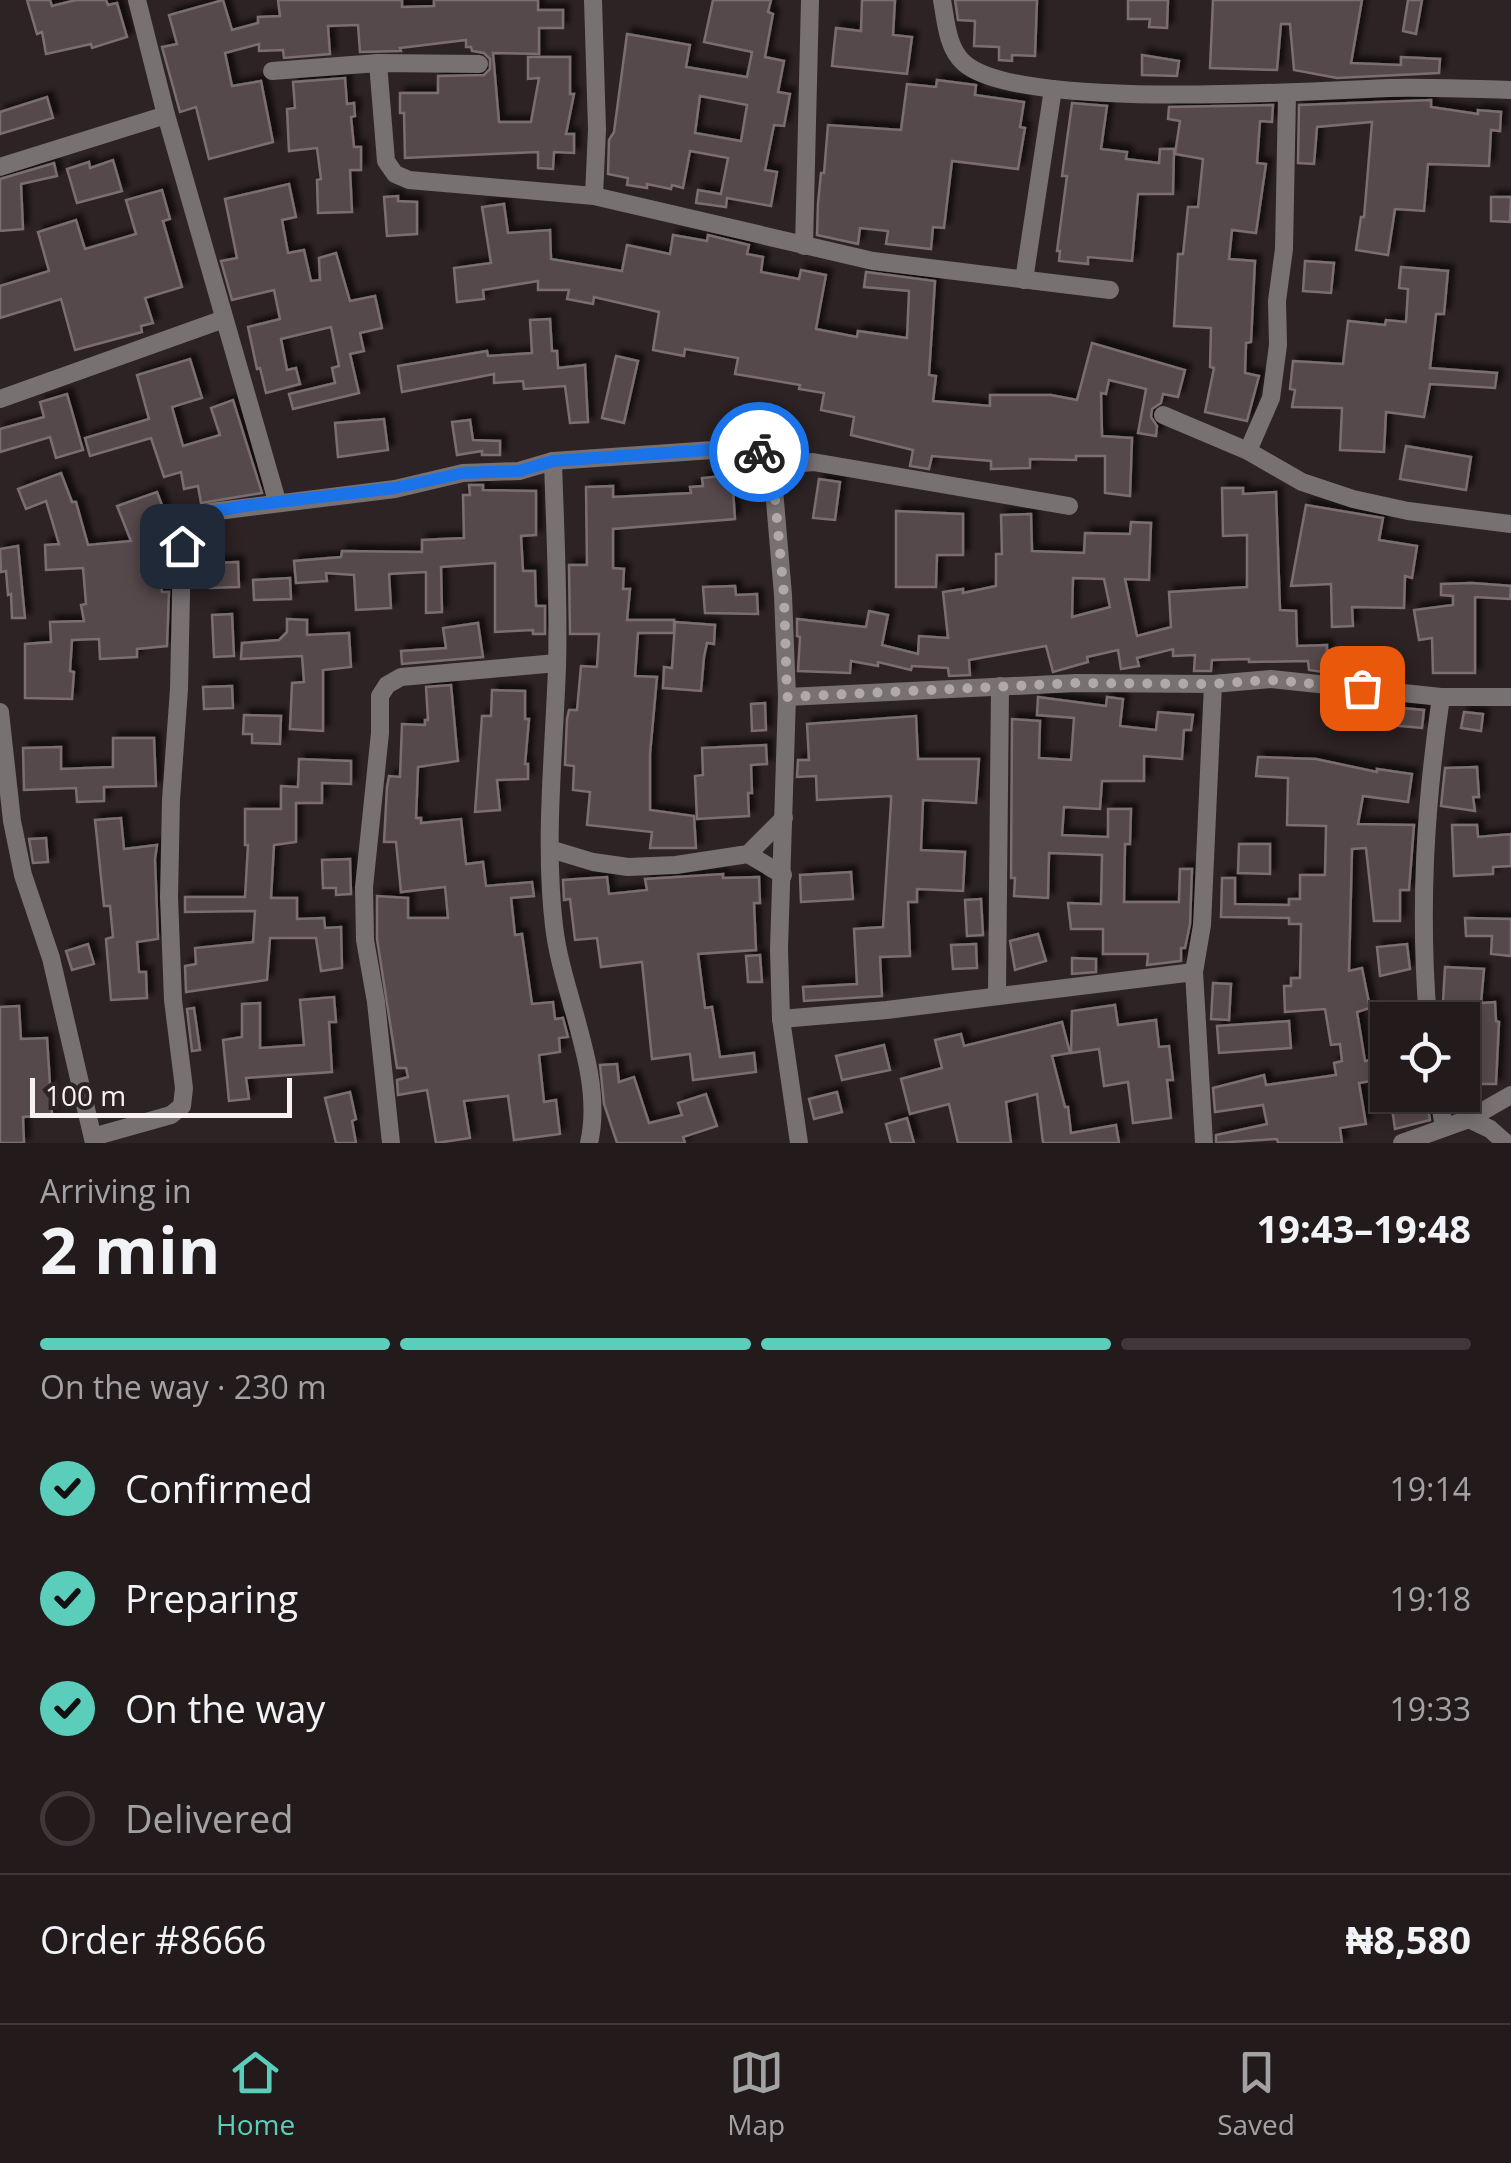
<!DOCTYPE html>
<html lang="en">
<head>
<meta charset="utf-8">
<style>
  body { margin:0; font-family:"Open Sans",sans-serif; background:#2a2324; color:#f1f3f6; height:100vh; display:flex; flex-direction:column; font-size:38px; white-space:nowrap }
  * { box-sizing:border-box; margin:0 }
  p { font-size:32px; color:#a2a1a3 }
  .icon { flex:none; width:55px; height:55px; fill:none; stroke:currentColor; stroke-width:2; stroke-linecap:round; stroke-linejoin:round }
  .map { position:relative; height:1143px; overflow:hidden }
  .sheet { display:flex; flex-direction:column; background:#221a1b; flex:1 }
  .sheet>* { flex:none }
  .tools { position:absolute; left:1370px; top:1002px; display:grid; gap:20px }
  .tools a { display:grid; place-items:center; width:110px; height:110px; border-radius:0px; background:#221a1b; box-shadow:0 5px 15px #0003,0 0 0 2px #3f383a; font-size:50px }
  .scale { position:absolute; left:30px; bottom:25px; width:262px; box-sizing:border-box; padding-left:10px; border:5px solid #f8f1f1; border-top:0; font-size:28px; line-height:35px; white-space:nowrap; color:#f8f1f1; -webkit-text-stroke:8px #2d2224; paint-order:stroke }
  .pin { position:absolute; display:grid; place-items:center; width:85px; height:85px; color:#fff; margin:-42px; border-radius:20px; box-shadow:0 5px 15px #0006 }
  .courier { position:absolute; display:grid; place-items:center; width:100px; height:100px; margin:-50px; border:8px solid #1a73e8; border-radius:50%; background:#fff; color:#222; box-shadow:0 2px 12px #0007 }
  .headline em { font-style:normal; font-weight:700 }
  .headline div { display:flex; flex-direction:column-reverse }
  .headline { display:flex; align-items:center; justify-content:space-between; height:170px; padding:0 40px }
  h1 { font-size:65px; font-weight:700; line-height:75px }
  .bar { display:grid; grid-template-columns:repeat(4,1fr); gap:15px 10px; align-content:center; height:120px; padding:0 40px }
  .bar i { height:12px; border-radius:8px; background:#3f383a }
  .bar .selected { background:#5bcebb }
  .bar p { grid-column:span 4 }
  .line { display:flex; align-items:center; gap:25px; padding:0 40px; border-top:2px solid #3f383a }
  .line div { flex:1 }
  ol { padding:0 40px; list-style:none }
  li { display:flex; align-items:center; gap:30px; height:110px }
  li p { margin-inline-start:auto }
  li .icon { padding:10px; border-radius:50%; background:#5bcebb; color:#111; stroke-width:4 }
  li:last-child { color:#a2a1a3 }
  li i { width:55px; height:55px; border:5px solid #3f383a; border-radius:50% }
  .tabs { display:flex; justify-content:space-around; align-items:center; height:140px; border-top:2px solid #3f383a; background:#221a1b; font-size:28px; color:#a2a1a3 }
  .tabs a { display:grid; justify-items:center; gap:5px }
  .tabs .selected { color:#5bcebb }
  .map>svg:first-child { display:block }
  .building { fill:#564a4b; stroke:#7b6e6f; stroke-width:2.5; fill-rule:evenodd; filter:url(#shadow) }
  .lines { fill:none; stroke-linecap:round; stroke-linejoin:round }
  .minor { stroke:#777172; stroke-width:18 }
  .done { stroke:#b1a9a9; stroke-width:10; stroke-dasharray:0 18 }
  .route { stroke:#1a73e8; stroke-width:12 }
</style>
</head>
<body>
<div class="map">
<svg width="1511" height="1143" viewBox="0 0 1511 1143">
  <defs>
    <filter id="shadow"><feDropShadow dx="5.5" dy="-5.5" stdDeviation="2.5" flood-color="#0009"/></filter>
  </defs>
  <rect width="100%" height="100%" fill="#2d2224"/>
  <g class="building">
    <polygon points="27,0 50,0 52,6 76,0 106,0 108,5 117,3 127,37 92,48 91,44 46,54 42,32 37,34"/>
    <polygon points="223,0 232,30 258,23 258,17 280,16 278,0 402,0 402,7 434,6 434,0 538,0 538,10 563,10 563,28 539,28 539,54 493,53 499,122 531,122 539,78 528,79 528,57 570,57 570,94 574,94 566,134 574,134 574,153 554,152 553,169 538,168 538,152 405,158 404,113 400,113 400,93 438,93 438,76 484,75 490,69 490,59 484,53 472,51 471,47 466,47 466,40 400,48 401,51 360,52 358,25 328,26 330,54 284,58 283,50 259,51 259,44 225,53 232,86 261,81 273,142 209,159 196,107 180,112 162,47 177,44 169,15"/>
    <path d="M713 0H771L768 12 773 14 765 57 784 61 778 92 790 94 784 126 774 125 765 170 777 172 771 206 727 198 726 207 696 203 698 190 721 194 728 158 690 151 683 188 672 185 671 189 647 184V188L627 185 628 178 608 174 609 140 614 132 627 34 690 45 686 67 747 77 752 52 704 42ZM700 96 747 105 741 141 695 133Z"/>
    <polygon points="862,0 895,0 893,35 912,37 907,74 832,66 836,28 861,31"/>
    <polygon points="955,0 1037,0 1035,56 1012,55 1012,61 999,60 999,47 974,46 975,21 958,20"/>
    <polygon points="1128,0 1168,0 1167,28 1149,27 1150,19 1128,19"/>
    <polygon points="1213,0 1362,0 1351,63 1401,65 1401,57 1440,59 1439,73 1337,78 1294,70 1290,24 1281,24 1277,70 1210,68"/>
    <polygon points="1408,0 1422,0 1416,34 1403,31"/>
    <polygon points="1142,55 1179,61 1177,76 1142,75"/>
    <polygon points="345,78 347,104 354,103 355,116 351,117 354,147 361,147 361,170 350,170 352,212 318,213 317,180 321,179 317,148 289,151 287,109 295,108 293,82"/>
    <polygon points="937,80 976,85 975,95 1024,102 1020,127 1025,128 1018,169 952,161 944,228 933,227 931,249 886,244 888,231 860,228 858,244 817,235 818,203 821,173 824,173 828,125 901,130 907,84 936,87"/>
    <polygon points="47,97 53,118 0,134 0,112"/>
    <polygon points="1431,100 1431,107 1478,114 1478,110 1501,112 1500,131 1491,130 1489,166 1428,164 1424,211 1395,209 1388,255 1356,250 1361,217 1364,217 1372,122 1317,127 1314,164 1298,163 1299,105"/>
    <polygon points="1072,103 1107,106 1101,149 1127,152 1126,159 1159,163 1160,149 1174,149 1173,194 1138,194 1132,261 1088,257 1088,264 1059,261 1060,251 1057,251 1067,176 1062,176"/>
    <polygon points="1273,105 1272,122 1260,121 1257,163 1266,164 1256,233 1232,230 1229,259 1255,261 1251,342 1246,343 1245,373 1259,376 1247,421 1205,412 1214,368 1210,367 1211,328 1174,326 1178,254 1183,254 1188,207 1198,207 1203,159 1175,154 1180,121 1168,119 1169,107"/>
    <polygon points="113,160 122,191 77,203 67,169 89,162 90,168"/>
    <polygon points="54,163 57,176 21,184 23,229 0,231 0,179"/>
    <polygon points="289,184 296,217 282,220 288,253 304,250 311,281 320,280 319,258 336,253 350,301 375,296 382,328 360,333 364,351 350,354 359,393 293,409 289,394 335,383 332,368 339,366 331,327 281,339 287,370 296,368 300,384 266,393 260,368 257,369 248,327 280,319 274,290 232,300 221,261 237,258 225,199"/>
    <polygon points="162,190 170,219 163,221 182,287 145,298 153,323 141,326 142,332 75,350 61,299 0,318 0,286 49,271 38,232 76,220 85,249 136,234 126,200"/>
    <polygon points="398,196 398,201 417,202 417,234 387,236 384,197"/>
    <polygon points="1491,197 1511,197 1510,222 1491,221"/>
    <polygon points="504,204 508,233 550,230 551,259 622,271 627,245 670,254 673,235 707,241 708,235 749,245 747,254 763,257 761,272 799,279 801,270 826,275 816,329 857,337 858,331 907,338 909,291 864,287 866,272 935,281 929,375 936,376 933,401 990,406 990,395 1051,395 1077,400 1092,343 1185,370 1178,397 1163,394 1161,403 1152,409 1151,417 1157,426 1156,436 1138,433 1146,389 1109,380 1106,394 1101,393 1102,436 1132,438 1130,496 1105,493 1105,456 1076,456 1076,460 1030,459 1030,468 991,469 991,461 932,456 929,469 910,466 913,450 851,435 854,417 821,410 824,393 799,389 800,385 735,374 738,358 685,349 684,356 653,350 659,312 594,297 593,304 567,299 569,290 538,290 538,281 483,290 484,299 457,302 454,268 491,263 482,207"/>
    <polygon points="1305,261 1334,263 1331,293 1303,291"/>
    <polygon points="1401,267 1448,271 1444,314 1436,314 1430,368 1497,373 1495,388 1430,384 1424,417 1386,412 1384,452 1340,450 1342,408 1292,407 1295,390 1290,389 1293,361 1343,364 1348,321 1385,325 1386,320 1406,322 1408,289 1399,288"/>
    <polygon points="550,319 552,351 557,351 558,368 585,365 588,422 570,423 565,386 524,389 523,381 494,383 494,374 402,392 398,366 487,351 488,356 532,353 530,320"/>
    <polygon points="616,356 638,361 624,423 602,418"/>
    <polygon points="190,359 202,398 172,407 183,446 220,435 211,408 233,400 262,493 201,503 198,486 184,489 181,472 164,477 151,438 90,456 85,438 149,419 137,375"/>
    <polygon points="67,394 83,450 56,458 50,437 0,452 0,429 44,417 40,402"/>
    <polygon points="384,419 388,450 338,457 335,423"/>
    <polygon points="470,420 473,440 500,441 500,455 482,455 482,451 457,455 452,422"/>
    <polygon points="1406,446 1471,457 1466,490 1400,479"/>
    <polygon points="61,473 72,502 76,502 88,545 131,541 117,506 157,492 165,513 160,515 164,566 158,566 162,592 169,592 167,646 137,649 137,657 100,659 99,639 72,640 70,671 74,672 72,699 25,698 25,644 51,642 50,622 84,621 81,605 86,604 83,568 46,570 45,545 59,544 46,501 26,509 18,489"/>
    <polygon points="732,475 735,519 613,529 613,568 624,569 623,589 630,589 627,620 674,620 674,633 638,633 635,676 657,677 650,754 650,810 694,816 696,848 650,848 652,832 587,825 590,792 573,790 574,766 565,765 567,719 569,710 577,710 581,666 597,667 599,634 570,634 569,565 587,565 586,487 613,486 613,497 691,493 690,487 703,486 702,478"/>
    <polygon points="819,479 840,482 835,520 813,518"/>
    <polygon points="469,485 483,485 483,490 536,491 536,535 521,536 523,571 535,571 536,606 545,606 545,634 533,634 533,630 495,632 495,563 441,567 442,612 426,613 426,572 389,574 391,608 356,610 354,575 326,573 327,581 296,583 294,561 341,557 342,551 422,552 422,540 464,538 463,495 470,495"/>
    <path d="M1222 488H1243V494L1276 492 1280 610 1296 611 1297 646 1327 645V661H1323V672L1309 670 1308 661 1249 662V659L1212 660 1211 671H1194L1195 655 1173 656V649L1137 658 1139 666 1121 669 1118 650 1087 657 1088 662 1053 672 1046 646 969 660 970 675 949 676 948 668 912 666 911 670 878 662V666L851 661 850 673 798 671 800 637 797 636V619L866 627 869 611 888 615 882 645 918 654 919 636 948 638 943 592 963 589V593L996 586V554H1002L1001 515 1031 514 1032 551 1084 553 1085 533 1130 534 1131 522 1151 523 1149 580 1125 579 1137 636 1171 627 1169 592 1247 587V535L1223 536ZM1073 578 1104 579 1110 607 1072 617Z"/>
    <polygon points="1306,505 1383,518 1379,540 1417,546 1412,578 1405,576 1404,608 1352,607 1353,626 1332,627 1331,584 1291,586"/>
    <polygon points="896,511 963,514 963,555 937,555 936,587 896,587"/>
    <polygon points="18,546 25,618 12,618 11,594 8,595 6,571 1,572 0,549"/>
    <polygon points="238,562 239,587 210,588 209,563"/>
    <polygon points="290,578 291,599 254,600 253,580"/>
    <polygon points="1472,583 1511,586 1510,599 1475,597 1475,673 1433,673 1432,638 1419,640 1414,610 1453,605 1453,596 1441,595 1441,584"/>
    <polygon points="735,586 736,595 757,594 758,614 705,613 703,587"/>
    <polygon points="232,614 234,656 214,657 212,615"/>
    <polygon points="287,619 307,620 307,635 349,633 351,667 323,670 323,731 290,729 292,683 304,682 302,656 241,659 242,643 279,640 287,632"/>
    <polygon points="675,622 715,625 714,644 707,643 704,657 701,691 663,688 664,667 672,668"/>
    <polygon points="478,623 483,657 402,664 401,651 446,648 443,628"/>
    <polygon points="451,685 458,761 418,767 416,818 421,818 421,823 461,819 466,864 483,862 486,886 532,882 534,896 511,898 515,935 522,934 532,1004 553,1002 555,1019 563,1018 568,1037 559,1038 560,1052 539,1055 544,1102 556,1100 560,1134 514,1140 508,1096 464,1101 470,1138 436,1143 427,1090 398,1095 397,1080 408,1077 406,1068 397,1068 377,939 377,896 408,898 408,918 448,918 445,887 401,892 396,842 384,842 387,787 389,776 400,777 402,724 425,725 425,720 428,720 426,687"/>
    <polygon points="232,686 233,708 204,709 203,687"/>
    <polygon points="492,690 525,691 525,719 529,719 525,764 528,764 528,779 497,780 500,810 475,812 482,716 491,716"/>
    <polygon points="1038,697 1106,706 1107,697 1123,699 1120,726 1156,730 1158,712 1193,715 1191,730 1184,730 1182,759 1144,756 1144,781 1102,781 1100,809 1064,807 1062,835 1108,837 1108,809 1131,809 1130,844 1125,844 1124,902 1179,902 1180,869 1192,869 1190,924 1185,948 1181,948 1181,961 1147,965 1148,954 1103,954 1103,929 1071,929 1068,903 1101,904 1102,855 1049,853 1048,898 1014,896 1015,878 1011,878 1012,719 1040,721 1039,758 1071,760 1074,718 1037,715"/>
    <polygon points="765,703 766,730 752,731 751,704"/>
    <polygon points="1390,707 1424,710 1422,728 1389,725"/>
    <polygon points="1464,712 1483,714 1481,731 1461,728"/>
    <polygon points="244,715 281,716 280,744 252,743 252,734 243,734"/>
    <polygon points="916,716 918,759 979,759 976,803 923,800 921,850 965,852 963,891 917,889 917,902 908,902 910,956 880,957 882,996 804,1001 803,987 857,984 854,929 883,927 891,802 891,796 817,800 816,776 797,777 798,760 809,760 807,724"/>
    <polygon points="113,738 154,738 156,786 104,787 104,801 77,802 76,788 24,790 23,748 61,747 61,769 113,767"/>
    <polygon points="766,745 767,764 751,765 752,793 748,793 749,816 697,819 695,776 703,775 702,748"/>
    <polygon points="1258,757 1316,759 1377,772 1377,769 1412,774 1408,802 1363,796 1358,824 1414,825 1409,890 1400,890 1400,921 1374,921 1366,848 1352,849 1349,971 1362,968 1370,1008 1357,1012 1365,1061 1388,1057 1388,1078 1359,1083 1366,1124 1340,1128 1342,1143 1278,1143 1277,1139 1216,1143 1216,1135 1267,1124 1263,1105 1215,1112 1213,1088 1264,1075 1266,1085 1336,1075 1334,1063 1342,1061 1340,1044 1331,1045 1325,1009 1285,1012 1284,986 1291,986 1291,978 1300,978 1301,924 1289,924 1289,918 1221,917 1222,878 1235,878 1235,904 1289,905 1289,899 1300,899 1300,875 1325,875 1326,826 1287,825 1288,778 1256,776"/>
    <polygon points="299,759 351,761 351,784 322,783 322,803 296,803 296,842 274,845 271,898 297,898 297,919 324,918 325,928 341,927 342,968 321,971 316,938 270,938 267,980 186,992 185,966 196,964 195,948 253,942 255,911 185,912 185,897 245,897 248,845 245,845 245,809 281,809 281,786 298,787"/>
    <polygon points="1477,767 1479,797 1473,797 1475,811 1441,806 1445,768"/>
    <polygon points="121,818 124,849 157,845 155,859 158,939 137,942 139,972 146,972 147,998 111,1000 106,939 113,937 110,906 104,906 95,820"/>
    <polygon points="1452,825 1477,825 1478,837 1511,834 1511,866 1493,867 1493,874 1454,876"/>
    <polygon points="46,838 48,862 33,863 29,839"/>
    <polygon points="1239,844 1270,844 1270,874 1238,873"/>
    <polygon points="350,859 351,894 336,895 336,888 323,888 322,860"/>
    <polygon points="851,872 853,899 801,902 800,875"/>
    <polygon points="723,874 723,878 759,877 760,903 754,903 756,950 698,954 705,1008 712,1007 720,1057 754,1053 756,1072 693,1080 690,1054 652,1059 642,962 601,967 597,938 575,940 570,899 564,900 563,880 607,877 609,894 647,890 645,879"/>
    <polygon points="981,899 983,935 967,936 965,900"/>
    <polygon points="1465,918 1511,919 1511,956 1491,954 1492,936 1466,936"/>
    <polygon points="1038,934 1046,961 1015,970 1010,941"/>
    <polygon points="88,944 94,964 72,970 66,951"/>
    <polygon points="976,944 977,968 953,969 951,945"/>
    <polygon points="1407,944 1410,969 1380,976 1377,947"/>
    <polygon points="760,955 762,982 748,982 746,956"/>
    <polygon points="1072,958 1096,959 1096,972 1072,974"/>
    <polygon points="1445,967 1484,969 1481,1003 1495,1002 1496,1021 1499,1022 1496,1084 1470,1084 1471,1019 1442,1019"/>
    <polygon points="1213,983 1231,984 1229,1020 1211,1019"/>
    <polygon points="334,997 336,1022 329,1022 332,1072 246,1078 249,1099 229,1101 223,1040 242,1037 242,1004 260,1003 260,1048 304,1045 300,1000"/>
    <polygon points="1115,1005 1118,1025 1156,1020 1159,1047 1169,1046 1173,1080 1167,1080 1171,1118 1133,1123 1128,1082 1104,1086 1099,1049 1071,1053 1072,1011"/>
    <polygon points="19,1006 21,1039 47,1038 52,1115 23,1117 24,1143 0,1143 0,1007"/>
    <polygon points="194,1008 200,1050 192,1051 187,1009"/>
    <polygon points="1289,1021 1291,1048 1219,1053 1217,1026"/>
    <polygon points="1062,1022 1070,1053 1052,1056 1065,1107 1068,1107 1071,1133 1116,1125 1119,1143 1043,1143 1037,1094 1006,1102 1011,1143 958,1143 949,1104 910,1114 901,1079 942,1068 935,1040 961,1034 964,1046"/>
    <polygon points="884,1045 890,1070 842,1080 836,1056"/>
    <polygon points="617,1064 619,1082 634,1077 649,1123 682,1115 678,1103 706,1094 717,1126 683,1137 685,1143 617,1143 604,1104 600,1065"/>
    <polygon points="350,1092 356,1119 352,1121 356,1143 336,1143 325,1098"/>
    <polygon points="837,1092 842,1112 814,1119 809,1099"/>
    <polygon points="1390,1095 1426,1095 1430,1120 1395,1129"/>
    <polygon points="907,1118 914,1143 891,1143 886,1124"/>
  </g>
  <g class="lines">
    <g class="minor">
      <polyline points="137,0 166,115 277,501"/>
      <polyline points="593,0 597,129 594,196"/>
      <path d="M942 0C946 21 947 48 964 63 1018 111 1310 91 1389 88 1429 87 1470 89 1511 90"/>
      <polyline points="479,64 378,63 386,161 395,174 409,180 594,196 873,261 1110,290"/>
      <polyline points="272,71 378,63"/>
      <polyline points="0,167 166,115"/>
      <polyline points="804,246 810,0"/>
      <polyline points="1024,280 1053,89"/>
      <polyline points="0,399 224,319"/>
      <polyline points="1163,415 1248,451 1302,482 1353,499 1408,511 1511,524"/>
      <polyline points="1248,451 1271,398 1278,345 1277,301 1284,249 1287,95"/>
      <path d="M553 461C555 529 559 599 557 667 554 753 544 841 554 926 562 996 605 1074 589 1143"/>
      <polyline points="772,466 813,462 1069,506"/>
      <polyline points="787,697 1076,683 1213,684 1271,679 1441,697 1511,697"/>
      <polyline points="0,712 12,821 23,875 51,958 94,1143"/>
      <polyline points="550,849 593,862 628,867 676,865 748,854 784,818"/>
      <polyline points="748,854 783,875"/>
      <polyline points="997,994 1000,686"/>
      <polyline points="781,1019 887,1010 1194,972"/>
      <path d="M1428 1020C1419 909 1425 807 1441 697"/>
      <polyline points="1438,1095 1444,1126"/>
      <polyline points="1469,1119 1490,1129 1506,1143"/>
      <polyline points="93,1137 171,1115 182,1106 184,1088 173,1000 169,897 171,800 179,689 182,546 192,523 210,512 395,489 463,473 519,471 553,461 742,448 764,454 772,466 783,595 787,697 779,949 781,1019 799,1143"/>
      <polyline points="391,1143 376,1002 365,940 364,887 380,733 380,696 387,685 401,677 557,663"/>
      <polyline points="1204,1143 1194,972 1202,925 1213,684"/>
      <polyline points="1402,1143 1469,1119 1511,1095"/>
    </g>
  </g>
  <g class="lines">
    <polyline class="done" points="759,452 764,454 772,466 784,595 787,697 1076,683 1213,684 1270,680 1362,688"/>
    <polyline class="route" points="182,546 192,523 210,512 244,506 395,488 463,473 519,471 553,461 706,450 742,448 759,452"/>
  </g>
</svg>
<div class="tools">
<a><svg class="icon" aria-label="locate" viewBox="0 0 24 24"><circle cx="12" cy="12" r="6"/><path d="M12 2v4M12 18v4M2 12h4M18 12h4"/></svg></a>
</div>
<div class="scale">100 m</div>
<div class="pin" style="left:1362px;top:688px;background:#ea580c"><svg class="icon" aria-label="bag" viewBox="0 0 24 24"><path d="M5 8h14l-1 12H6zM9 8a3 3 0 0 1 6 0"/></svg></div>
<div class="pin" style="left:182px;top:546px;background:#1f2937"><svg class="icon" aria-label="home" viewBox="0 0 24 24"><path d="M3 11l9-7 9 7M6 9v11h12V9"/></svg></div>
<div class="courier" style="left:759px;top:452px"><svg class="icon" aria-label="bike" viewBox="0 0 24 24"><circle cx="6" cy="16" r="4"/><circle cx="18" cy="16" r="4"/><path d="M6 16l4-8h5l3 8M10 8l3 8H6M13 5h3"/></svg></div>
</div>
<section class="sheet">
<div class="headline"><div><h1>2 min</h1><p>Arriving in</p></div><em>19:43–19:48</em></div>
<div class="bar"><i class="selected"></i><i class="selected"></i><i class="selected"></i><i></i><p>On the way · 230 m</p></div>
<ol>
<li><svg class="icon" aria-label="check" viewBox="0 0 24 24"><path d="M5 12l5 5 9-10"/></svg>Confirmed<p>19:14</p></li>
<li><svg class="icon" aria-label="check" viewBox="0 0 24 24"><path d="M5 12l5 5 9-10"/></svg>Preparing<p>19:18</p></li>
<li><svg class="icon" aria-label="check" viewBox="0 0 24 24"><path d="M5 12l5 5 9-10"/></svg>On the way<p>19:33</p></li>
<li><i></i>Delivered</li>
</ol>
<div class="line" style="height:130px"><div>Order #8666</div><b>₦8,580</b></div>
</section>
<nav class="tabs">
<a class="selected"><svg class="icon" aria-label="home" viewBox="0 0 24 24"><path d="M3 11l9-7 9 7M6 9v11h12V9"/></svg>Home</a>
<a><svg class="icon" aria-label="map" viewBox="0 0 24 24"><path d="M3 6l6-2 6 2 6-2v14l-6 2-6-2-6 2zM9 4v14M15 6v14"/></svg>Map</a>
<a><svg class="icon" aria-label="saved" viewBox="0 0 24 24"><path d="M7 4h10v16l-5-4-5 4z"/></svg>Saved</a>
</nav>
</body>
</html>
